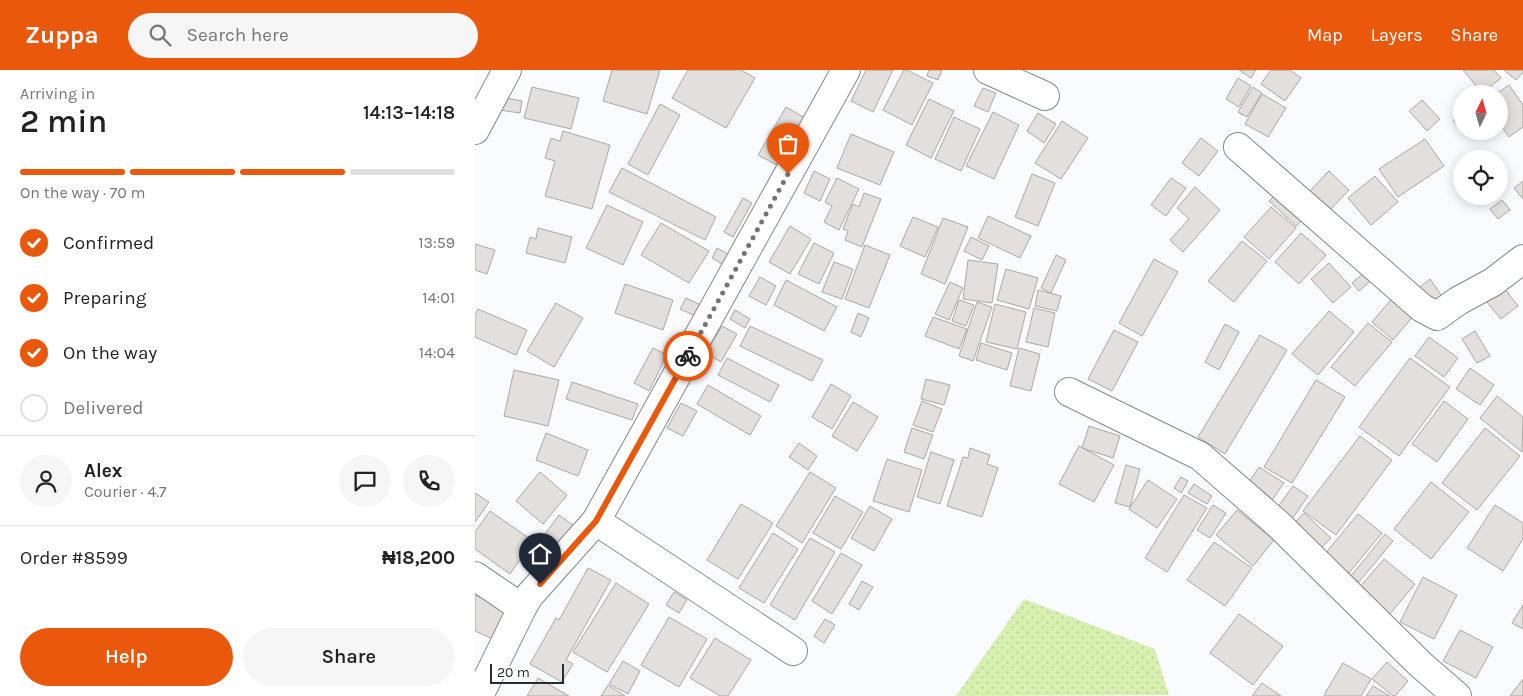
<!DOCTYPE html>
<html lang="en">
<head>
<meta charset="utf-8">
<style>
  body { margin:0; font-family:Karla,sans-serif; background:#f6f6f6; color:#222; height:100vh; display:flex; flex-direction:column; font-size:19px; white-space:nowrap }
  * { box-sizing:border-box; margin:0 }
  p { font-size:16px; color:#767676 }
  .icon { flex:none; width:28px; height:28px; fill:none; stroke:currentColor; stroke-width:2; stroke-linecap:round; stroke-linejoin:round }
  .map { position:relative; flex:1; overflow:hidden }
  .panel { display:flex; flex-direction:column; background:#fff; width:475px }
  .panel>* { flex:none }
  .needle { width:32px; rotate:5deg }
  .tools { position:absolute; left:978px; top:15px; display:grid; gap:10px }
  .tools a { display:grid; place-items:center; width:55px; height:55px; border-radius:50%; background:#fff; box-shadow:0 2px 12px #0003; font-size:25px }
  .scale { position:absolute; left:15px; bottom:12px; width:74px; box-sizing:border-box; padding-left:5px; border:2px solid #2b2b2d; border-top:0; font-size:14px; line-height:18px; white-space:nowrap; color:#2b2b2d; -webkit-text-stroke:4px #fff; paint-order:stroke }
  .pin { position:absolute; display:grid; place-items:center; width:42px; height:42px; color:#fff; margin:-51px -21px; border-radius:50% 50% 50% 0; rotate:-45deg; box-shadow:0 0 5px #0007 }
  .pin .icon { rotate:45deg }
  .courier { position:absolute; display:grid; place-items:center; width:50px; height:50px; margin:-25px; border:4px solid #ea580c; border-radius:50%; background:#fff; color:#222; box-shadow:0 1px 6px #0007 }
  .summary em { font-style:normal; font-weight:600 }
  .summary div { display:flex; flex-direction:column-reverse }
  .summary { display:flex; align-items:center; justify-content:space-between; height:85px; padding:0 20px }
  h1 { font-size:32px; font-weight:600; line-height:38px }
  .bar { display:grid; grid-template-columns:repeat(4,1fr); gap:8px 5px; align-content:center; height:60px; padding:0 20px }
  .bar i { height:6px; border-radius:4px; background:#e0e0e0 }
  .bar .current { background:#ea580c }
  .bar p { grid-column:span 4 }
  .line { display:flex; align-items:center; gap:12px; padding:0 20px; border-top:1px solid #e0e0e0 }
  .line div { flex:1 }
  .round { display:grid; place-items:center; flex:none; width:52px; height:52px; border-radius:26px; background:#f6f6f6 }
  ol { padding:0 20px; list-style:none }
  li { display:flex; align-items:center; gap:15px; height:55px }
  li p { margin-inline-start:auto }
  li .icon { padding:5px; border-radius:50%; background:#ea580c; color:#fff; stroke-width:4 }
  li:last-child { color:#767676 }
  li i { width:28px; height:28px; border:2px solid #e0e0e0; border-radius:50% }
  .primary-button { display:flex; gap:10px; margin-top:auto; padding:10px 20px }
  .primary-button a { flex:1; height:58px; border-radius:30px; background:#ea580c; color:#fff; font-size:20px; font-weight:600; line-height:58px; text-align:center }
  .primary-button a+a { background:#f6f6f6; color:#222 }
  header { display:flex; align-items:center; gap:30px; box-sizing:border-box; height:70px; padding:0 25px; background:#ea580c; color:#fff }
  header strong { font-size:24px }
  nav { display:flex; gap:28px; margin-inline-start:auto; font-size:18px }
  .search { width:350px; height:45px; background:#f6f6f6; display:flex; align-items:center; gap:12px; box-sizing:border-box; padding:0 18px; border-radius:28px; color:#767676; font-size:19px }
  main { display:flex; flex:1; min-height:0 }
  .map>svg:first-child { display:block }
  .grass { fill:url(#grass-dots) }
  .building { fill:#e3dfdc; stroke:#aba7a5 }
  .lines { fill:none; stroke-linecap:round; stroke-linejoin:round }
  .minor-casing { stroke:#86888c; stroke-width:30 }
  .minor { stroke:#fff; stroke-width:28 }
  .done { stroke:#737476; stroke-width:5; stroke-dasharray:0 9 }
  .route { stroke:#ea580c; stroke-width:6 }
</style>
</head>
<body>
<header>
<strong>Zuppa</strong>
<div class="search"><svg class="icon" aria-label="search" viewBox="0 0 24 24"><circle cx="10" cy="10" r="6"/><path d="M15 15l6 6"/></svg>Search here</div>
<nav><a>Map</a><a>Layers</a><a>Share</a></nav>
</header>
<main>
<section class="panel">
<div class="summary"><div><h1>2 min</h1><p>Arriving in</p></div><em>14:13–14:18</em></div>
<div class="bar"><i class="current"></i><i class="current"></i><i class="current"></i><i></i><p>On the way · 70 m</p></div>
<ol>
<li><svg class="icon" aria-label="check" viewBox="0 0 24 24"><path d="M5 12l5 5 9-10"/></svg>Confirmed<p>13:59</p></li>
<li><svg class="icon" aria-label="check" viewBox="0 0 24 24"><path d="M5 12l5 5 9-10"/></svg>Preparing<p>14:01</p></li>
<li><svg class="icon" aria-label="check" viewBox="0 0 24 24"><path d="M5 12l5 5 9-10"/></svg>On the way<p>14:04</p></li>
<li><i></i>Delivered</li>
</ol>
<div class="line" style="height:90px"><a class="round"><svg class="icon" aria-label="person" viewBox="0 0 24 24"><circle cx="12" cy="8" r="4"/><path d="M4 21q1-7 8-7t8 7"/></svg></a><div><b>Alex</b><p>Courier · 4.7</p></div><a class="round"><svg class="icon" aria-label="chat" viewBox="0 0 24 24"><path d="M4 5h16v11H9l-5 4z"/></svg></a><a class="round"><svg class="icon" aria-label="phone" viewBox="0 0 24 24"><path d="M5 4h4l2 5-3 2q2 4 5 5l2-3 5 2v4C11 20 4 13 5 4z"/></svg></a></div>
<div class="line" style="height:65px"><div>Order #8599</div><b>₦18,200</b></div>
<div class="primary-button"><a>Help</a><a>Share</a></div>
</section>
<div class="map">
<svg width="1048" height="626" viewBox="0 0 1048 626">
  <defs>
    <pattern id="grass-dots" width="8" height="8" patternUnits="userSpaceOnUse" patternTransform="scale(1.25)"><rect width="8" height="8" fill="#d8f0af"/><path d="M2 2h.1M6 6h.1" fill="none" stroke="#bace97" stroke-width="1.8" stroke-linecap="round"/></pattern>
  </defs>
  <rect width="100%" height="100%" fill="#f9fbff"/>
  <polygon class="grass" points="549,529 680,579 694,625 481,626"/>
  <g class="building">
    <polygon points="137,0 185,0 172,44 128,31"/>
    <polygon points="213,0 266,0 280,8 251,58 197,28"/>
    <polygon points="391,0 418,0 398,42 376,31"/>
    <polygon points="429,0 432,0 458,13 437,55 408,40"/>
    <polygon points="454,0 467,0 463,10 452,6"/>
    <polygon points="764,0 781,0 776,8"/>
    <polygon points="796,0 815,0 826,8 810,31 786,14"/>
    <polygon points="988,0 1019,0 1026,8 1007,23"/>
    <polygon points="1029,0 1048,0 1048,2 1041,10"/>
    <polygon points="763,8 776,16 764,37 751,29"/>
    <polygon points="1034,15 1048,35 1048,57 1034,67 1024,53 1024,24 1021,24"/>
    <polygon points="57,17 104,28 96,59 49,48"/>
    <polygon points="778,17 787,23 772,47 763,42"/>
    <polygon points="508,18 521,23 513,42 499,36"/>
    <polygon points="787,24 811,38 793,67 770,54"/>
    <polygon points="27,27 47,31 45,43 25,40"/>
    <polygon points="454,29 479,41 456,88 431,75"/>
    <polygon points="947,30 965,49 952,61 934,41"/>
    <polygon points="185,34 205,45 173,105 153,94"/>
    <polygon points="311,37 333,50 305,97 283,85"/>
    <polygon points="518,42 544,55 519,109 491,96"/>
    <polygon points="563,43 581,54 569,73 552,61"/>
    <polygon points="986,45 986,59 985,60 978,50"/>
    <polygon points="479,47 505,59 486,101 460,89"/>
    <polygon points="587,51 613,68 586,109 560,93"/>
    <polygon points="88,61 135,75 117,139 70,126 80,91 70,88 76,68 85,71"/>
    <polygon points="376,64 419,82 405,115 362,98"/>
    <polygon points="726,68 743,81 724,106 707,93"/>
    <polygon points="950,69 969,96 923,127 904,99"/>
    <polygon points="147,98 241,147 230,170 134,122"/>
    <polygon points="339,101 355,109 345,131 329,123"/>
    <polygon points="854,101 874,120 852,143 832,124"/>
    <polygon points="557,104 580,113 563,156 540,147"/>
    <polygon points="900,106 923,132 896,155 873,128"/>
    <polygon points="362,108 384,119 364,160 349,152 357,136 350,132"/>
    <polygon points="696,108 711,118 691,146 676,135"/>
    <polygon points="1048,111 1048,129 1039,118"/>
    <polygon points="720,117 745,140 708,182 695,170 714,149 702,138"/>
    <polygon points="806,119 833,144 821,156 794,131"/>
    <polygon points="389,123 406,129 387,177 370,170 373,161 368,159 378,134 384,137"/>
    <polygon points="268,128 277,133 258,167 249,162"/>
    <polygon points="1027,130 1035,140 1023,149 1015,139"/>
    <polygon points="132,135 168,152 148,195 111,178"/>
    <polygon points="796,137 821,158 794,189 769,167"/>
    <polygon points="513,146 556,166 545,188 503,168"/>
    <polygon points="438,147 463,157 450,187 425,176"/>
    <polygon points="468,148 493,157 470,214 446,204"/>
    <polygon points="186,153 234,181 214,213 166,185"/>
    <polygon points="315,156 336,169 315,204 294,192"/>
    <polygon points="63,158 97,167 90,193 51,183 55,167 61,169"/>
    <polygon points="826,163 851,185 824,214 800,192"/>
    <polygon points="496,167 514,176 507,190 489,181"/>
    <polygon points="767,171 792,191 759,232 733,211"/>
    <polygon points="339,173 359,183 344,214 323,204"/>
    <polygon points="0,174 20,180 12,204 0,200"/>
    <polygon points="390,175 415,185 394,238 370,229"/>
    <polygon points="242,178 253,184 248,195 237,188"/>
    <polygon points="581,185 591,190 576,223 566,218"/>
    <polygon points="679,189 703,202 667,266 644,253"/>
    <polygon points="493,190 523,194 517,233 488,229"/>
    <polygon points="359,192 378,199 367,229 347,222"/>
    <polygon points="854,193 876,217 858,233 836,209"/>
    <polygon points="531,199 563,208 554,239 522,230"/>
    <polygon points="892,200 899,208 884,221 877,213"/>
    <polygon points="285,207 301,216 291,235 274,226"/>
    <polygon points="955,209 967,226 957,233 945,217"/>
    <polygon points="311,210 362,237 349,261 299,235"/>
    <polygon points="475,212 488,218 474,250 460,244"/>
    <polygon points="150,214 198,230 188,260 140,243"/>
    <polygon points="1029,218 1043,236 1026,249 1011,231"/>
    <polygon points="563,220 586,226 582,241 560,236"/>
    <polygon points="919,226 940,244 918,270 897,252"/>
    <polygon points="211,228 228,236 223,247 205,239"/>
    <polygon points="484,230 499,235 491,256 477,251"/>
    <polygon points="502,232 517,237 498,291 484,286"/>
    <polygon points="81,233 108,248 79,297 52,281"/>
    <polygon points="520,234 551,242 542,279 511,272"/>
    <polygon points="559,238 580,243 573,277 551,272"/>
    <polygon points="3,239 52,260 41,285 0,267 0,245"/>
    <polygon points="260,240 275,249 270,258 255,249"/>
    <polygon points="854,241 879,262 843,305 817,284"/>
    <polygon points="383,243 394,248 386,267 376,262"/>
    <polygon points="458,247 492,259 484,279 450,266"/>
    <polygon points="893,253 917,272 880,316 856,297"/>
    <polygon points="750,254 764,262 744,300 730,292"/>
    <polygon points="247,256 262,264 246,292 231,283"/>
    <polygon points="275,256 348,290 337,311 265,276"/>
    <polygon points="639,260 663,272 637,321 613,309"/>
    <polygon points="1000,261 1015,286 1002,293 987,269"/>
    <polygon points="785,265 812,280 750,384 723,367"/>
    <polygon points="954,267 983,288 969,307 940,286"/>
    <polygon points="506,273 537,283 532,300 501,290"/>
    <polygon points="178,278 192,285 174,321 159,313"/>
    <polygon points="544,278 565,284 556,321 535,316"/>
    <polygon points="252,288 304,315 295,332 243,305"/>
    <polygon points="935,288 975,317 924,386 884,357"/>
    <polygon points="995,298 1019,315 1005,335 981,319"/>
    <polygon points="39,300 84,310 73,356 29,346"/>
    <polygon points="451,309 475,315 469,335 446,329"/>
    <polygon points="841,310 870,327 817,413 789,397"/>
    <polygon points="97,312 163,334 157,350 91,329"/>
    <polygon points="356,314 376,326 357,359 337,347"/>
    <polygon points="233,315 286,346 275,365 222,334"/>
    <polygon points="1022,326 1048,347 1047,382 1005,348"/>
    <polygon points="447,331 467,339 458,362 438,355"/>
    <polygon points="969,331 993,349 962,392 937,374"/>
    <polygon points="378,332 403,347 382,381 357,366"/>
    <polygon points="206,333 222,341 208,366 192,358"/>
    <polygon points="614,356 645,366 638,388 607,378"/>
    <polygon points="437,358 458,365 449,389 429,382"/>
    <polygon points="1010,358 1045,386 1002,440 967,413"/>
    <polygon points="71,363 113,380 103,406 61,390"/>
    <polygon points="885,366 917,390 861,465 828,441"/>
    <polygon points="324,373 342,386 333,400 314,387"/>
    <polygon points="604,376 639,395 619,432 584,414"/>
    <polygon points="495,378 515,385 512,394 523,398 507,447 472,436 488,387 493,388"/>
    <polygon points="456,382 479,390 465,434 442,427"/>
    <polygon points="412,389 447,400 434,442 398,431"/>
    <polygon points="651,395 665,399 655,437 640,433"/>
    <polygon points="784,397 809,413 795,433 771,417"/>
    <polygon points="65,402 92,425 68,454 41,431"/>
    <polygon points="335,402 361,418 327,473 301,456"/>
    <polygon points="706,407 713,411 706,423 699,418"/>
    <polygon points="673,410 702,429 682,458 654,439"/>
    <polygon points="956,412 994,442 956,489 919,459"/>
    <polygon points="719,414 737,426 732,434 713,423"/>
    <polygon points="818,416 833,426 817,449 802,438"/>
    <polygon points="0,423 14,432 0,452"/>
    <polygon points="709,425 732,438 692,502 670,488"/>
    <polygon points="360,426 388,442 366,479 338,463"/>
    <polygon points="266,434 298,453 263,509 232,490"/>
    <polygon points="738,435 751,443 735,468 722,460"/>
    <polygon points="1020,435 1048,453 1048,469 1028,501 992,478"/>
    <polygon points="395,436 417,449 399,481 376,468"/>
    <polygon points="762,440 799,470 778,496 741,465"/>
    <polygon points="15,441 58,471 35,504 0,479 0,462"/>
    <polygon points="829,443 856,468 842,482 815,458"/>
    <polygon points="883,444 907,463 873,504 849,485"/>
    <polygon points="84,445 98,455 84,475 70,464"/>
    <polygon points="298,463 323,479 289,533 264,518"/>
    <polygon points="910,464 918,471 884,512 876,506"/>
    <polygon points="335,468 360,482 320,550 295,535"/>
    <polygon points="739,472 777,498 750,536 712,510"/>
    <polygon points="366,483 387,495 357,544 337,531"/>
    <polygon points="909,489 940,514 915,544 883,519"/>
    <polygon points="113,498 136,510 91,590 98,594 87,612 55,594 81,548 84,550"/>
    <polygon points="948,507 982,525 959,569 925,552"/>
    <polygon points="387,511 398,517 384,540 374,534"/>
    <polygon points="141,513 174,534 132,602 98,582"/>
    <polygon points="199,522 212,530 204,543 191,535"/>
    <polygon points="0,525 33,540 20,570 0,561"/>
    <polygon points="1048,535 1048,559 1037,553"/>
    <polygon points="764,544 808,576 778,615 735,583"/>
    <polygon points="194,547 232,569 204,617 166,595"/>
    <polygon points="350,549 360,555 349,573 339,566"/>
    <polygon points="985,560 1018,577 1001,608 968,591"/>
    <polygon points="240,568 276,590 253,626 245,626 215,608"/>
    <polygon points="148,591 165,601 153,624 134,614"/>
    <polygon points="912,592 933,611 920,626 918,626 897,609"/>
    <polygon points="868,593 896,609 886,626 850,626 849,625"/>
    <polygon points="63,608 94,626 52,626"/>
    <polygon points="1048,609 1048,626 1035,626"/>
    <polygon points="787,613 806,626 777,626"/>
    <polygon points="133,615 150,626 126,626"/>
    <polygon points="898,616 915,626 891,626"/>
  </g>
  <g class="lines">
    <g class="minor-casing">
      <g id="minor">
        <polyline points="513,0 570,26"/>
        <polyline points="0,60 32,0"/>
        <polyline points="763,77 947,238 962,246 983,231 1018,212 1048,189"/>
        <polyline points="594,322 725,386 803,454 945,594 982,626"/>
        <polyline points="121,451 318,581"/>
        <polyline points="0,506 47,538"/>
        <polyline points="4,626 47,538 54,526 121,451 371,0"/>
      </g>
    </g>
    <use href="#minor" class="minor"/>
  </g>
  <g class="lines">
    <polyline class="done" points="213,286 313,104"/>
    <polyline class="route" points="65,514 121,451 213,286"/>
  </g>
</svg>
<div class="tools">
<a><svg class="needle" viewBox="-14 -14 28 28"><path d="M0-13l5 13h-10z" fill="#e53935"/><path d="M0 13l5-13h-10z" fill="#767676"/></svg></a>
<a><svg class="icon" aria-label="locate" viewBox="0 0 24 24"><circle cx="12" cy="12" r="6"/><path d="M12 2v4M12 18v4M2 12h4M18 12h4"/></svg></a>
</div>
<div class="scale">20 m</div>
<div class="pin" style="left:313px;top:104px;background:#ea580c"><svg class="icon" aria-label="bag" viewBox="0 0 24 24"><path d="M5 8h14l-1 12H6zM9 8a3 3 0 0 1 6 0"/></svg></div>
<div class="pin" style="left:65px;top:514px;background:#1f2937"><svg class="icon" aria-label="home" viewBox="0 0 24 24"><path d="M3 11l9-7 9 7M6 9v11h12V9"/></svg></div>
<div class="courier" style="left:213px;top:286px"><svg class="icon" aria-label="bike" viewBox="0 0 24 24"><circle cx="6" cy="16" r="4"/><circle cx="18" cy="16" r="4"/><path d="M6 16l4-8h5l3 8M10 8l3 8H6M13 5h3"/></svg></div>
</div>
</main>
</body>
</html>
